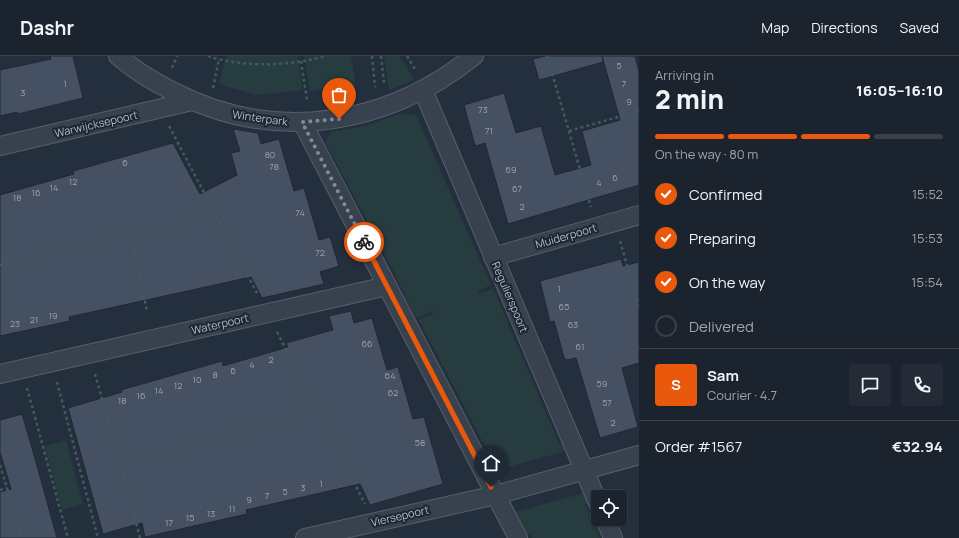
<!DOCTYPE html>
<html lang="en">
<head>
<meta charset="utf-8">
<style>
  body { margin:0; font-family:Manrope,sans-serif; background:#242b36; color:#f1f3f6; height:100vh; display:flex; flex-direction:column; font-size:15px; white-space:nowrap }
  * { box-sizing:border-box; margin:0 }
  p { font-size:13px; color:#a0a4aa }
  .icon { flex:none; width:22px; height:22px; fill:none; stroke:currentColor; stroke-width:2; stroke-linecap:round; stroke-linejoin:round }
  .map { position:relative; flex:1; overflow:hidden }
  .drawer { display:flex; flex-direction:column; background:#1b232e; width:320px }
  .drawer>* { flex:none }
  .controls { position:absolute; left:591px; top:434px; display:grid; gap:8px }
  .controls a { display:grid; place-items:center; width:36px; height:36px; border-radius:4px; background:#1b232e; box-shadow:0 1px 3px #0004,0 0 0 1px #39404a; font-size:20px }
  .pin { position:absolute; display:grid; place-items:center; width:34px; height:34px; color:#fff; margin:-41px -17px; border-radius:50% 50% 50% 0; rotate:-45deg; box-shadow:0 0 4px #0007 }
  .pin .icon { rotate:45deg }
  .courier { position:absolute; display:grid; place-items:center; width:40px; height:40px; margin:-20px; border:3px solid #ea580c; border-radius:50%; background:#fff; color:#222; box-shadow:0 1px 5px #0007 }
  .overview em { font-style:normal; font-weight:800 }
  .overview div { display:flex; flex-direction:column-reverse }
  .overview { display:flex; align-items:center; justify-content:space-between; height:68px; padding:0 16px }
  h1 { font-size:26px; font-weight:800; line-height:30px }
  .bar { display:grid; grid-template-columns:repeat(4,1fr); gap:6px 4px; align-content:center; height:48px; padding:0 16px }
  .bar i { height:5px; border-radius:3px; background:#39404a }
  .bar .active { background:#ea580c }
  .bar p { grid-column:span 4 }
  .line { display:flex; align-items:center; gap:10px; padding:0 16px; border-top:1px solid #39404a }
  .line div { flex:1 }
  .round { display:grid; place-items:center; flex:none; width:42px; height:42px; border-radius:4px; background:#242b36 }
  ol { padding:0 16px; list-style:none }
  li { display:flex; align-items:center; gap:12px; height:44px }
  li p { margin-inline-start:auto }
  li .icon { padding:4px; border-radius:50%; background:#ea580c; color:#fff; stroke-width:4 }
  li:last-child { color:#a0a4aa }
  li i { width:22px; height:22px; border:2px solid #39404a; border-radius:50% }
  header { display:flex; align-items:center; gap:24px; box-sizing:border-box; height:56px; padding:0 20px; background:#1b232e; border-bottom:1px solid #39404a }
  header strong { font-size:19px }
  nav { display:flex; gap:22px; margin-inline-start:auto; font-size:14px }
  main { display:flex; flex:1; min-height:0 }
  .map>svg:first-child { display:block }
  .green { fill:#263c3f }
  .building { fill:#455162; stroke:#1f2835 }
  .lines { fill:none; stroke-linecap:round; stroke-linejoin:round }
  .street-casing { stroke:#565f6c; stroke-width:20 }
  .path { stroke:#44595c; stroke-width:2.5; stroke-dasharray:3 3; stroke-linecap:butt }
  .street { stroke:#38414e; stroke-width:18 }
  .done { stroke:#828b98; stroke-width:4; stroke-dasharray:0 7.2 }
  .route { stroke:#ea580c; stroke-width:5 }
  .labels { text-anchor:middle; stroke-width:4; stroke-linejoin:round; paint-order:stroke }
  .number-label { font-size:9px; fill:#98a1af }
  .street-label { font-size:11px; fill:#b4bcc9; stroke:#1d2633 }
</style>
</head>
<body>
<header>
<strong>Dashr</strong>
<nav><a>Map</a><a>Directions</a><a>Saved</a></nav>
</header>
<main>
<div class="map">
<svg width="639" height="482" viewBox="0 0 639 482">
  <rect width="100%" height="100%" fill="#242f3e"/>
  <g class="green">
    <polygon points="226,0 298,0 303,34 256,39 219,28"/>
    <polygon points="304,0 351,0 356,29 310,35"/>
    <polygon points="384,0 400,0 414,24 389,34"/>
    <polygon points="399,58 416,59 491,229 478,235 479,238 493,232 559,388 565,385 569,394 490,416 481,400 488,396 419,264 434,257 433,255 416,262 389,206 325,86 331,76 365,70"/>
    <polygon points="66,384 83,448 62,454 45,390"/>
    <polygon points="587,436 590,447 585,449 600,482 532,482 530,477 524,480 512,457"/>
  </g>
  <g class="building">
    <polygon points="50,0 73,0 83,42 18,58 17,56 0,60 0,14 51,3"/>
    <polygon points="545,0 635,0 639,16 639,129 508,168 485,87 476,90 474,86 464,49 504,37 516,77 541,70 555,119 591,109 582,75 620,64 602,0 603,6 539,24 533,3"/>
    <polygon points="233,73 258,77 261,88 279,83 294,135 304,132 319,184 330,181 339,210 320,216 324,228 262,242 251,221 69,261 70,265 0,280 0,139 74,118 73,115 173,87 200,138 237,119 231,97 240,95"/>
    <polygon points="621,203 623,210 639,206 639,307 622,312 638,371 600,382 576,302 566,304 564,301 554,265 550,266 540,225"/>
    <polygon points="351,255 354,267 372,262 387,314 398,311 413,363 424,361 443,428 370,449 360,428 246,454 247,458 145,481 142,467 103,478 68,352 122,336 121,334 222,305 223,310 288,291 286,287 333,274 329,260"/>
    <polygon points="22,358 34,399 57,482 0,482 0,436 11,433 0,396 0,364"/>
  </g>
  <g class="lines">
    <g class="street-casing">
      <g id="street">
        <path d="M118 0C134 14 154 26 174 36 276 88 386 70 474 0"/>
        <polyline points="423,34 598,447"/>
        <polyline points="302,66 518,482"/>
        <polyline points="0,90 192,45"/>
        <polyline points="493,201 639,159"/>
        <polyline points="0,318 387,230"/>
        <polyline points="605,463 613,482"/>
        <polyline points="305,482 496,439 639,399"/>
      </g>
    </g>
    <g class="path">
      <path d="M208 0C243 12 290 10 326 0"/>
      <polyline points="372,0 375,31"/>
      <polyline points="381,0 384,27"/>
      <polyline points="407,0 415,13"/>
      <polyline points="547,0 591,151"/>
      <polyline points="301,5 307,44"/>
      <polyline points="172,12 177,0"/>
      <polyline points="213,32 219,3"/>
      <polyline points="169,70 258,239"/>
      <polyline points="569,75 639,55"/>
      <polyline points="131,180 147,255"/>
      <polyline points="620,185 639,250"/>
      <polyline points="68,193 217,161"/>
      <polyline points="0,209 52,198"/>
      <polyline points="277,276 365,448"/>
      <polyline points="95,318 121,409"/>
      <polyline points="57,326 98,482"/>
      <polyline points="27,332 68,482"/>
      <polyline points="0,409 22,482"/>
      <polyline points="0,434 7,432"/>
      <polyline points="140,482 121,409 317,355"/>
    </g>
    <use href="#street" class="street"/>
  </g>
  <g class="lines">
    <polyline class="done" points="339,63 302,66 364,186"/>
    <polyline class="route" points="364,186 491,431"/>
  </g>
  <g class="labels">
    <g class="number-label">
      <text x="619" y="13">5</text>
      <text x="65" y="31">1</text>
      <text x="624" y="31">7</text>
      <text x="23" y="40">3</text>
      <text x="629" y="49">9</text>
      <text x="483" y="57">73</text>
      <text x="489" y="78">71</text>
      <text x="270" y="102">80</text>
      <text x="125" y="110">6</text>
      <text x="274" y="114">78</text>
      <text x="511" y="117">69</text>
      <text x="615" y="125">6</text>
      <text x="73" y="129">12</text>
      <text x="599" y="130">4</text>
      <text x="54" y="135">14</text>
      <text x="517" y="136">67</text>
      <text x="36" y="140">16</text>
      <text x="17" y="145">18</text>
      <text x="522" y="154">2</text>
      <text x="300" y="160">74</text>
      <text x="320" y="200">72</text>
      <text x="559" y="236">1</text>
      <text x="564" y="254">65</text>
      <text x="53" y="263">19</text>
      <text x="34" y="267">21</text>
      <text x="15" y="271">23</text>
      <text x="573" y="272">63</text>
      <text x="367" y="291">66</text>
      <text x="580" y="294">61</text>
      <text x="271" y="307">2</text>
      <text x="252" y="312">4</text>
      <text x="233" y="318">6</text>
      <text x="215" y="322">8</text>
      <text x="390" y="323">64</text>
      <text x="197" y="327">10</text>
      <text x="602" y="331">59</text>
      <text x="178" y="333">12</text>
      <text x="159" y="338">14</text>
      <text x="393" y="340">62</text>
      <text x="141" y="343">16</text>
      <text x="122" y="348">18</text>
      <text x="607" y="350">57</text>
      <text x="613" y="370">2</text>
      <text x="420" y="390">58</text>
      <text x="321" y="431">1</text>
      <text x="303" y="435">3</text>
      <text x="285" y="439">5</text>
      <text x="267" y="443">7</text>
      <text x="249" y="447">9</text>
      <text x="232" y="456">11</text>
      <text x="211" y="461">13</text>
      <text x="190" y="465">15</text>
      <text x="169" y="470">17</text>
    </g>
    <g class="street-label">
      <text transform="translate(260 62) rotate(8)" y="4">Winterpark</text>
      <text transform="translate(96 68) rotate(-13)" y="4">Warwijcksepoort</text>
      <text transform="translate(566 180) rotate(-16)" y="4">Muiderpoort</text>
      <text transform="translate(510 241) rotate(67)" y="4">Regulierspoort</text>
      <text transform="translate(220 268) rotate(-13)" y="4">Waterpoort</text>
      <text transform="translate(400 460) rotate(-13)" y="4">Viersepoort</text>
    </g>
  </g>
</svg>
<div class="controls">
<a><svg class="icon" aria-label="locate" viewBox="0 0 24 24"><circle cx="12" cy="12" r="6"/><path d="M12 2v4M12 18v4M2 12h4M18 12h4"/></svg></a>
</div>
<div class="pin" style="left:339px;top:63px;background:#ea580c"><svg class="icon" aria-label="bag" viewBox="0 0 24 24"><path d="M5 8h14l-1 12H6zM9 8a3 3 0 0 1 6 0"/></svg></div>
<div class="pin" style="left:491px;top:431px;background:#1f2937"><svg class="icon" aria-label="home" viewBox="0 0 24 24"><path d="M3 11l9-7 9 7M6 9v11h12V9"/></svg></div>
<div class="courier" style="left:364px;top:186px"><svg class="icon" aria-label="bike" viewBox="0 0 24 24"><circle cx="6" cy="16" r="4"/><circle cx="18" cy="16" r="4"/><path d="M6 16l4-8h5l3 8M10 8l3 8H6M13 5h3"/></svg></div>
</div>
<section class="drawer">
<div class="overview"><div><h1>2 min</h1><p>Arriving in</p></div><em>16:05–16:10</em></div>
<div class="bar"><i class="active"></i><i class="active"></i><i class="active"></i><i></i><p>On the way · 80 m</p></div>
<ol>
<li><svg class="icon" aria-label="check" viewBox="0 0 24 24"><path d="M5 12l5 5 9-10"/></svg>Confirmed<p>15:52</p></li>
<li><svg class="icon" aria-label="check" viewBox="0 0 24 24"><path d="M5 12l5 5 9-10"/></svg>Preparing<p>15:53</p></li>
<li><svg class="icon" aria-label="check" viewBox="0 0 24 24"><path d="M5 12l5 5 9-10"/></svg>On the way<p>15:54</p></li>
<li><i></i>Delivered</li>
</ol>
<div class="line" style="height:72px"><b class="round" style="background:#ea580c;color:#fff">S</b><div><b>Sam</b><p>Courier · 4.7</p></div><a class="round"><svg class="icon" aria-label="chat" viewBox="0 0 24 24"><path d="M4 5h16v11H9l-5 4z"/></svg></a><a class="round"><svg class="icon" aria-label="phone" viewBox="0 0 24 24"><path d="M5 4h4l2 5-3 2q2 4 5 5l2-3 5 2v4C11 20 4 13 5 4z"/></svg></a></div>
<div class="line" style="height:52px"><div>Order #1567</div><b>€32.94</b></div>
</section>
</main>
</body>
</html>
